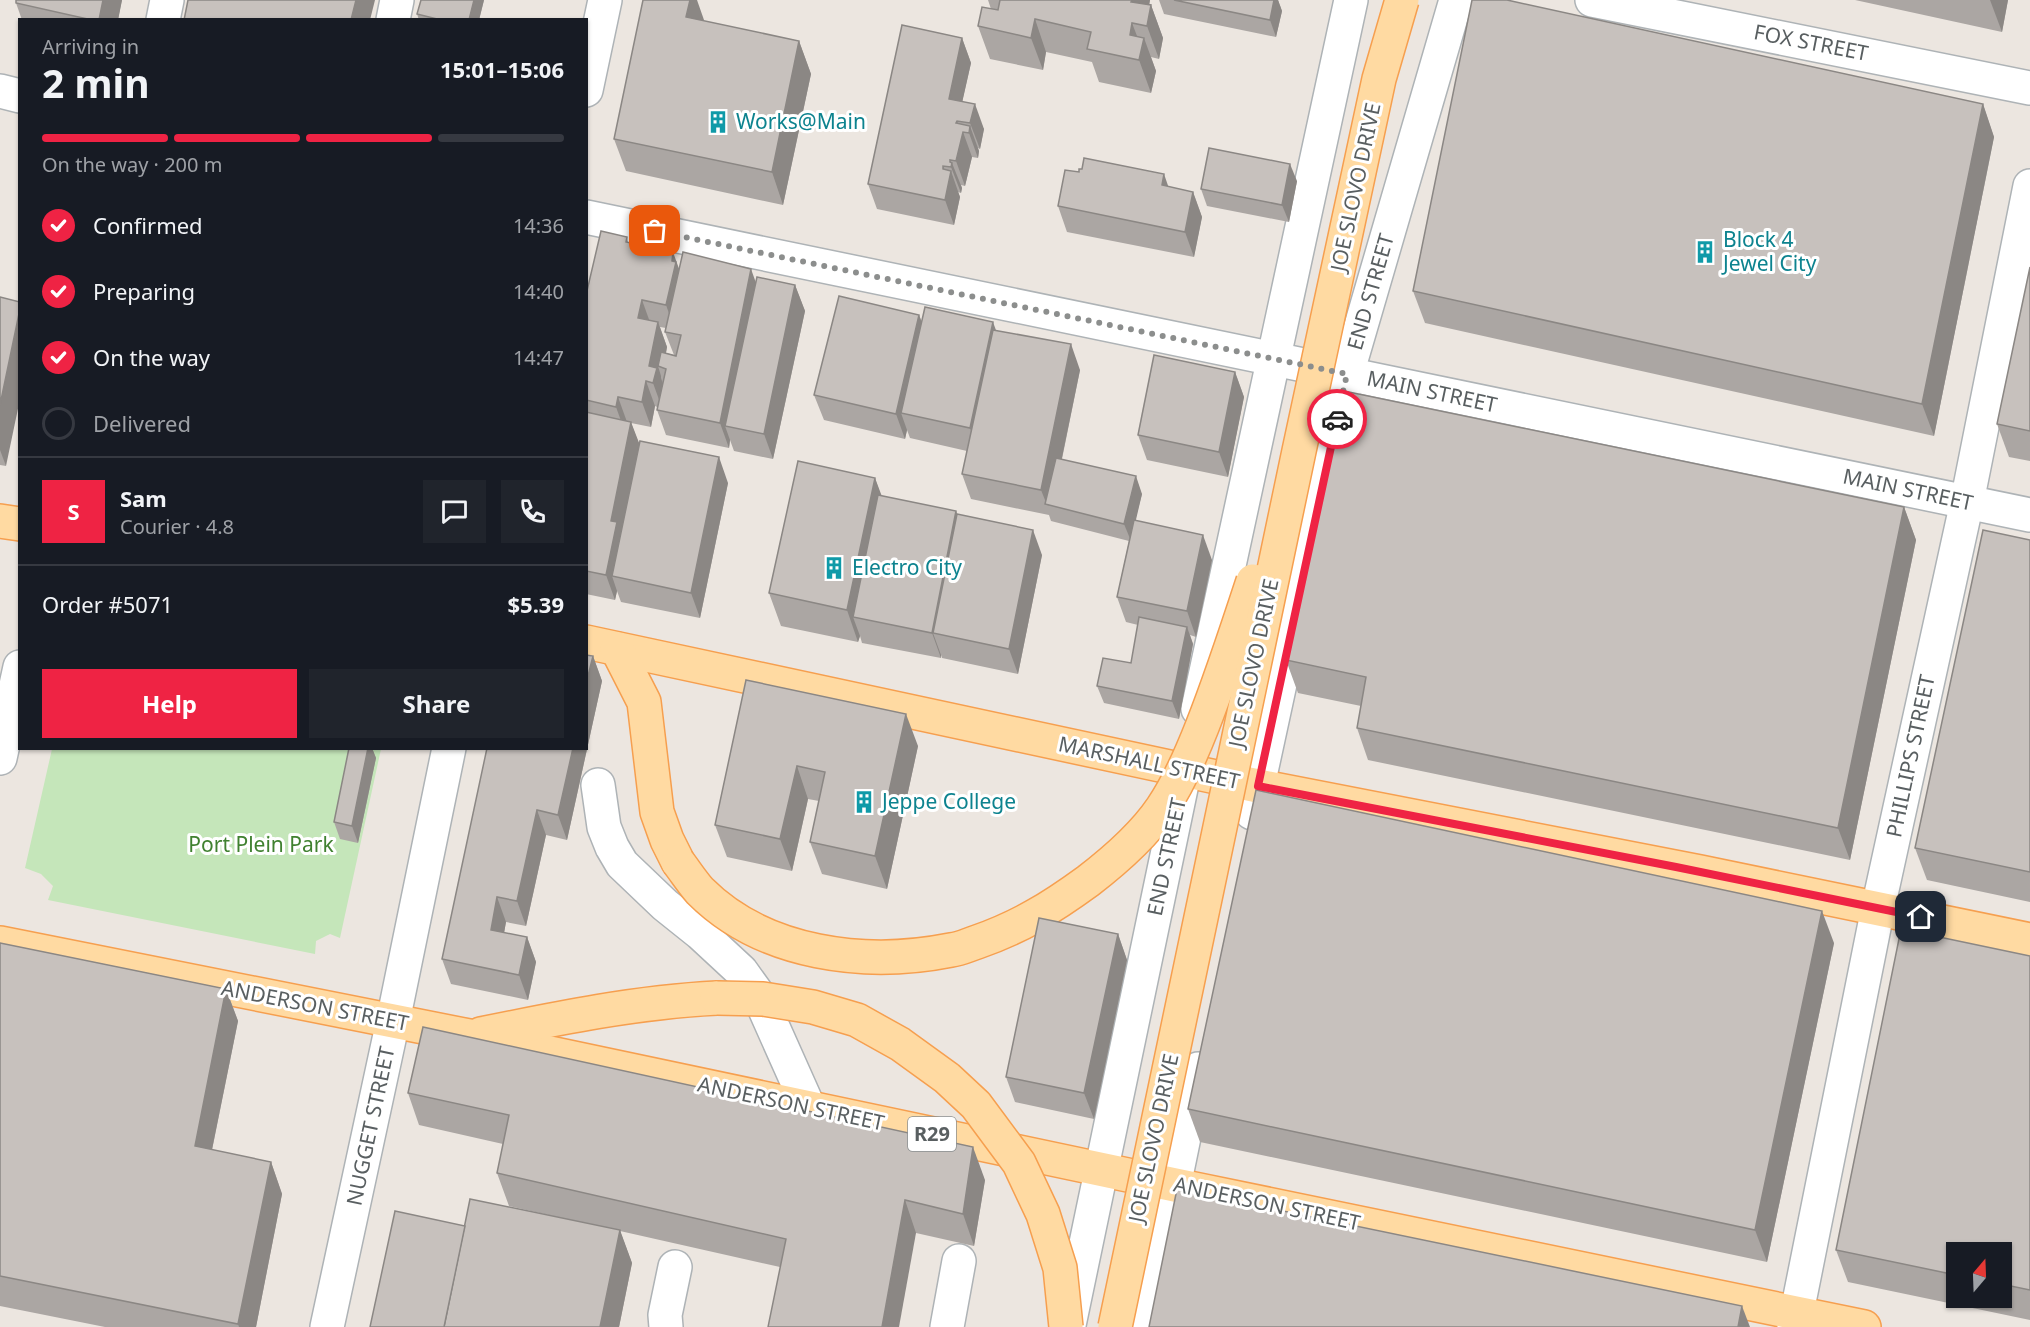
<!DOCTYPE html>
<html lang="en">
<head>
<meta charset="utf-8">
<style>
  body { margin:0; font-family:"Noto Sans",sans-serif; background:#20242c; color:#f1f3f6; height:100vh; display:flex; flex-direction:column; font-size:22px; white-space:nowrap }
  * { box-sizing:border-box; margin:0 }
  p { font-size:20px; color:#9ea1a6 }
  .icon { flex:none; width:33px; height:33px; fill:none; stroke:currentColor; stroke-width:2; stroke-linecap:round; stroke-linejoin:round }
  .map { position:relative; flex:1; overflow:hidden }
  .drawer { position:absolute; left:18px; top:18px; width:570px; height:732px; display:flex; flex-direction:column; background:#171b24; border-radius:0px; box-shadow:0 2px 4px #0004 }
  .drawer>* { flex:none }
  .needle { width:39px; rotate:19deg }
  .controls { position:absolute; left:1946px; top:1242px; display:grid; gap:12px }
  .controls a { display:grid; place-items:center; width:66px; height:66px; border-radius:0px; background:#171b24; box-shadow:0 2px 4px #0004; font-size:30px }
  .pin { position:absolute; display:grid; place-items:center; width:51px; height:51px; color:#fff; margin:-26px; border-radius:12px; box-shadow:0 3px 9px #0006 }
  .courier { position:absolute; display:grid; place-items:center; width:60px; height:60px; margin:-30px; border:4px solid #ef2344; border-radius:50%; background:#fff; color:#222; box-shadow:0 2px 8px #0007 }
  .summary em { font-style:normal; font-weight:700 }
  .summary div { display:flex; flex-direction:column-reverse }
  .summary { display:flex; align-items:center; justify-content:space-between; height:102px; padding:0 24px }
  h1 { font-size:39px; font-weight:700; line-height:45px }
  .bar { display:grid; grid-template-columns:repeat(4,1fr); gap:9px 6px; align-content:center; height:72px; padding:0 24px }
  .bar i { height:8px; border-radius:4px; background:#363941 }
  .bar .selected { background:#ef2344 }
  .bar p { grid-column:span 4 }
  .line { display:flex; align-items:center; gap:15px; padding:0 24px; border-top:2px solid #363941 }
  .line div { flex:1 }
  .round { display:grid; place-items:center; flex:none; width:63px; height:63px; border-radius:0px; background:#20242c }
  ol { padding:0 24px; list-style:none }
  li { display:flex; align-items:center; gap:18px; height:66px }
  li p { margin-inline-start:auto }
  li .icon { padding:6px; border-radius:50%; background:#ef2344; color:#fff; stroke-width:4 }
  li:last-child { color:#9ea1a6 }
  li i { width:33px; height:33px; border:3px solid #363941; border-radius:50% }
  .cta { display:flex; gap:12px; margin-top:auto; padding:12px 24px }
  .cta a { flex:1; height:69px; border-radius:0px; background:#ef2344; color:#fff; font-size:24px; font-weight:700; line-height:69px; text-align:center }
  .cta a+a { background:#20242c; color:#f1f3f6 }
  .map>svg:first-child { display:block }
  .green { fill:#c5e6ba }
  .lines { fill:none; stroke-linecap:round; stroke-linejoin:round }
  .minor-casing { stroke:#aeb3b6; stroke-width:36 }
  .major-casing { stroke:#f69f4f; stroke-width:36 }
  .minor { stroke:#fff; stroke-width:33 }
  .major { stroke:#ffdaa2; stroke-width:33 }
  .major-bridge-casing { stroke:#f69f4f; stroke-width:36; stroke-linecap:butt }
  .major-bridge { stroke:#ffdaa2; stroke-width:33 }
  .wall { fill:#aba6a3; fill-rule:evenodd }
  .shaded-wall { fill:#8b8784 }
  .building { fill:#c7c1bd; stroke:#8b8784; stroke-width:1.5 }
  .done { stroke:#8c8e8d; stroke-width:6; stroke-dasharray:0 10.8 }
  .route { stroke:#ef2344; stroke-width:8 }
  .labels { text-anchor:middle; stroke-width:6; stroke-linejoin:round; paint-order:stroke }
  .shield { fill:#fff; stroke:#8b8f90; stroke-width:1.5 }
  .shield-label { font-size:20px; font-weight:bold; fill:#595f61 }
  .street-label { font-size:21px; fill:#595f61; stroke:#fff }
  .culture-label { font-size:21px; fill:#0d838f; stroke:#fff; text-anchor:start }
  .park-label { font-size:21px; fill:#408130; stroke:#fff }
</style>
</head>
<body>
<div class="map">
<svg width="2030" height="1327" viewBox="0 0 2030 1327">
  <rect width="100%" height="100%" fill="#ece6e0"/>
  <polygon class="green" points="52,749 381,749 340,938 330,934 316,941 315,954 48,900 53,886 41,874 25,868"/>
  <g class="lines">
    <g class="minor-casing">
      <g id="minor">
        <polyline points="1592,0 2030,88"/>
        <polyline points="163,20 167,0"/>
        <polyline points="393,20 397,0"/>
        <polyline points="586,90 605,0"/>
        <polyline points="0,91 20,96"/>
        <polyline points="586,217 2030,515"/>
        <polyline points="1198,709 1351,0"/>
        <polyline points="0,758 20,667"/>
        <polyline points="598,785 604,827 612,847 622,864 665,905 700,933 741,971 759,996 809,1108"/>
        <polyline points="1252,813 1347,374 1456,0"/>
        <polyline points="1069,1325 1184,774"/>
        <polyline points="327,1327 393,1021 449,748"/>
        <polyline points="666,1327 665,1315 675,1267"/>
        <polyline points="947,1327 959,1261"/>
        <polyline points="1145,1327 1198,1069"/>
        <polyline points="1794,1327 1878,908 1967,502 2030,186"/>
      </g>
    </g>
    <g class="major-casing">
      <g id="major">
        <polyline points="0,521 20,524"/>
        <polyline points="586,642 1258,786 1700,872 2030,940"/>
        <polyline points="617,649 644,702 657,812 667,840 678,862"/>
        <polyline points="0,943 469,1036 1175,1185 1864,1327"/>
        <path d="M481 1034C559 1018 637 1002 717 998"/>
      </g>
    </g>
    <use href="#minor" class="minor"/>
    <use href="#major" class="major"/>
    <g class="major-bridge-casing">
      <g id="major-bridge">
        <path d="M678 862C685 871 692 882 700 891 764 955 866 967 951 950 960 949 968 945 977 942 1020 927 1051 908 1088 881 1114 861 1143 836 1162 808 1179 783 1191 755 1202 727 1221 679 1237 630 1253 581"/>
        <polyline points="717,998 763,999 813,1007 857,1020 900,1044 947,1078 976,1105 1019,1163 1043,1214 1060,1268 1066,1327"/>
        <polyline points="1115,1327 1299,451 1379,79 1402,0"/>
      </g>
    </g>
    <use href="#major-bridge" class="major-bridge"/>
  </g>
  <g class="wall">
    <polygon points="16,0 122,0 118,20 22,20 16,3"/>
    <polygon points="484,0 479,20 419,20 417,14"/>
    <polygon points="988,0 1150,0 1149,5 1151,5 1163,38 1159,59 1151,57 1156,71 1151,93 1099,82 1092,62 1046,52 1043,70 990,59 978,26 991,9"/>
    <polygon points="1159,0 1278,0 1282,11 1276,37 1164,14"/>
    <polygon points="1855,0 2008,0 2002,32"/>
    <polygon points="704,20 704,21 799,41 811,74 783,205 626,171 614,139"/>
    <polygon points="962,38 971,63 962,102 984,129 980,149 978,148 979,151 978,158 972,157 965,186 961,185 962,188 961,193 958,192 960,197 954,225 877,209 868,184"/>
    <polygon points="1983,104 1994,137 1934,436 1425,323 1413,291"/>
    <polygon points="1082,169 1193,192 1202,217 1194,257 1067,232 1058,206"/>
    <polygon points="1297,181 1289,222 1207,206 1201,189"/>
    <path d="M627 237 628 242 679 269 756 282 795 285 805 311 773 459 734 451 730 440 729 448 666 435 657 410V407L655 406 651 427 631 423 639 444 728 483 700 618 621 602 617 591 615 600 586 594V295ZM660 327 666 328 665 332 674 355 666 353 667 347Z"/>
    <polygon points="2030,267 2030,461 2009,457 1997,424"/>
    <polygon points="0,297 6,466 0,465"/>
    <polygon points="919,315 922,322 996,330 1080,370 1062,459 1142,494 1135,520 1212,560 1196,637 1190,635 1193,644 1179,719 1104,703 1097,686 1131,663 1138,625 1126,622 1117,597 1129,541 1051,521 1049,515 971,499 962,474 967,451 910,438 907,430 905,439 824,420 814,395"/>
    <polygon points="1235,372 1244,397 1228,477 1147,460 1138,435"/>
    <polygon points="875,478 881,496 956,511 957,514 1042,555 1018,674 942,658 941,655 941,658 862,643 860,636 858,642 781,626 769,593"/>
    <polygon points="1904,507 1916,540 1850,860 1368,760 1357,728 1361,706 1298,693 1286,660"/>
    <polygon points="2030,540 2030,902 1927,880 1915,848"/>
    <polygon points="593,656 602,681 567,840 546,835 526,926 506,922 504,933 527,937 536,962 528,1000 451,984 442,959"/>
    <polygon points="746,680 918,746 887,889 822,874 810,842 819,801 808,799 792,871 727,857 715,825"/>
    <polygon points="349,748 372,748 376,758 358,843 340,839 334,822"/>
    <polygon points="1118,934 1127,960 1094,1119 1015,1102 1006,1077"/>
    <polygon points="0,943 226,989 238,1021 212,1150 271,1162 282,1194 256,1327 105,1327 0,1306"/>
    <polygon points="1834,943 1767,1262 1200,1142 1188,1109"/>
    <path d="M2030 956V1320L1848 1282 1836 1250ZM1956 1252H2001V1298H1956Z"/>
    <polygon points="408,1093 985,1180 974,1246 916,1233 780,1267 620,1231 632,1263 619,1327 370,1327 465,1226 588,1224 509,1206 497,1173 503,1144 419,1125"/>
  </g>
  <g class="shaded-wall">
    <polygon points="103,0 122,0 118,20 99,20"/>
    <polygon points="356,0 375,0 370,20 351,20"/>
    <polygon points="474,0 484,0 479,20 469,20"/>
    <polygon points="690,0 697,0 704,20 698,50 686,17"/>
    <polygon points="1132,0 1150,0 1145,26 1131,2"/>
    <polygon points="1274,0 1278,0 1282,11 1276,37 1270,20"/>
    <polygon points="1990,0 2008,0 2002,32"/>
    <polygon points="1151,5 1163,38 1159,59 1147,26"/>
    <polygon points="1035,19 1046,52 1043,70 1031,38"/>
    <polygon points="1132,23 1142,49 1144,38 1156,71 1151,93 1130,35"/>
    <polygon points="962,38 971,63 958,121 957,121 962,135 963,132 972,157 965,186 956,161 949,99"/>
    <polygon points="799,41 811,74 783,205 772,172"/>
    <polygon points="975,104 984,129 980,149 970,123"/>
    <polygon points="1983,104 1994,137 1934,436 1922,404"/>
    <polygon points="970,126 979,151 978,158 969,133"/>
    <polygon points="950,160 952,165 952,163 962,188 961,193 951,167"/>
    <polygon points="1290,164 1297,181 1289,222 1282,205"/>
    <polygon points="943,166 949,181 951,171 960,197 954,225 945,200 943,169"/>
    <polygon points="1164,174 1173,200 1162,185"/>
    <polygon points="1193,192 1202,217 1194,257 1185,232"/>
    <polygon points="673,252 682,277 675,330 666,305"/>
    <polygon points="751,269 760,294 725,426 730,440 729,448 720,423"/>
    <polygon points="795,285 805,311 773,459 764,434"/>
    <polygon points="642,300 651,325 638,318"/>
    <polygon points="20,309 20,399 6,466 0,450 0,405"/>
    <polygon points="919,315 928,340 901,413 907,430 905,439 896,414"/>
    <polygon points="658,322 667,347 663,368 658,366 661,376 661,378 666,393 662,408 653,383 649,366"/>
    <polygon points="993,322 1002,347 979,453 970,428"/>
    <polygon points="1071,344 1080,370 1052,506 1047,505 1041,490"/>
    <polygon points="1235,372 1244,397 1228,477 1219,452"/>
    <polygon points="646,381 655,406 651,427 642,402"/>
    <polygon points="618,397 627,422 625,432 616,407"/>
    <polygon points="631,422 641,448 612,576 617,591 615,600 606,575 611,521"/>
    <polygon points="719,457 728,483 700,618 691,593"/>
    <polygon points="1136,476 1142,494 1131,541 1124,524"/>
    <polygon points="875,478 887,510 853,617 860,636 858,642 847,610"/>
    <polygon points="1904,507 1916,540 1850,860 1838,828"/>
    <polygon points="956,511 965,536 933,633 941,655 941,658 932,633"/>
    <polygon points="1033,530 1042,555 1018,674 1009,649"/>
    <polygon points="1203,535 1212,560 1196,637 1187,611"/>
    <polygon points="1187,627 1193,644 1179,719 1172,701"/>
    <polygon points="593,656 602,681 567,840 558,815 573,748 586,748 586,684"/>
    <polygon points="906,714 918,746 887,889 875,856"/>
    <polygon points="368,748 372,748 376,758 358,843 352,826"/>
    <polygon points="797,766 808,799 792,871 780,839"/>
    <polygon points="537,810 546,835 526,926 517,901"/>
    <polygon points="497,897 506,922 500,955 491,930"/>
    <polygon points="1822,911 1834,943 1767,1262 1755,1230"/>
    <polygon points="1118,934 1127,960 1094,1119 1084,1093"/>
    <polygon points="527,937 536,962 528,1000 519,975"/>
    <polygon points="226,989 238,1021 206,1179 195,1146"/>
    <polygon points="973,1147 985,1180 974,1246 963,1214"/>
    <polygon points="271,1162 282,1194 256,1327 239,1327 238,1324"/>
    <polygon points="905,1200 916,1233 899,1327 882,1327"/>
    <polygon points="620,1230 632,1263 619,1327 600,1327"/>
    <polygon points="1742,1306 1750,1327 1738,1327"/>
  </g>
  <g class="building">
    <polygon points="16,0 103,0 99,20 92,20 16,3"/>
    <polygon points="188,0 356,0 351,20 184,20"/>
    <polygon points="421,0 474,0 469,20 441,20 417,14"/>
    <polygon points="643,0 690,0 686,17 799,41 772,172 614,139"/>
    <polygon points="1000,0 1132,0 1131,2 1151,5 1147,26 1132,23 1130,35 1144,38 1139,60 1087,49 1091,32 1035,19 1031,38 978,26 982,7 998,10"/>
    <polygon points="1174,0 1274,0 1270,20"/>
    <polygon points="1472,0 1507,0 1983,104 1922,404 1413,291"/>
    <polygon points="902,25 962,38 949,99 975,104 970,123 957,121 956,123 970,126 969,133 963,132 956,161 950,160 950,162 952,163 951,167 943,166 943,169 951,171 945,200 868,184"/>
    <polygon points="1209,148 1290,164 1282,205 1201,189"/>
    <polygon points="1084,158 1164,174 1162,185 1193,192 1185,232 1058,206 1065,170 1079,172 1079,169 1082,169"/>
    <polygon points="601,231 627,237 626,242 673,252 672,261 676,262 666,305 642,300 638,318 658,322 649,366 657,368 653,383 646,381 642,402 618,397 616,407 586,400 586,295"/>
    <polygon points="683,252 751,269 720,423 657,410 666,369 658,366 661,352 676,356 681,335 665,332"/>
    <polygon points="2030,267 2030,431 1997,424"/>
    <polygon points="757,277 795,285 764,434 725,426"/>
    <polygon points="839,296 919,315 896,414 814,395"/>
    <polygon points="0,297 20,302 20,309 0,405"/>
    <polygon points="925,307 993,322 970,428 901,413"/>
    <polygon points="993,330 1071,344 1041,490 962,474"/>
    <polygon points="1154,355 1235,372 1219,452 1138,435"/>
    <polygon points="1344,391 1904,507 1838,828 1357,728 1366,677 1286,660"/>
    <polygon points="586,412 631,422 611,521 617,522 606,575 586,571"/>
    <polygon points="640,441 719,457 691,593 612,576"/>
    <polygon points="1056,458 1136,476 1124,524 1045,504"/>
    <polygon points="798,461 875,478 847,610 769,593"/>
    <polygon points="878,495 956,511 932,633 853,617"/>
    <polygon points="957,514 1033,530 1009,649 933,633"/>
    <polygon points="1134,520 1203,535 1187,611 1117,597"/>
    <polygon points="1983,530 2030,540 2030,872 1915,848"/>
    <polygon points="1139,617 1187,627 1172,701 1097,686 1103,658 1131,663"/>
    <polygon points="586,655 593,656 586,684"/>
    <polygon points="746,680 906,714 875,856 810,842 825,772 797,766 780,839 715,825"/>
    <polygon points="349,748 368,748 352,826 334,822"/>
    <polygon points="487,748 573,748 558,815 537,810 517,901 497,897 491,930 527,937 519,975 442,959"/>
    <polygon points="1256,790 1822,911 1755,1230 1188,1109"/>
    <polygon points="1039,918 1118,934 1084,1093 1006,1077"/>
    <polygon points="1901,929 2030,956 2030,1290 2001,1284 2001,1252 1956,1252 1956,1275 1836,1250"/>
    <polygon points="0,943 226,989 195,1146 271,1162 238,1324 0,1276"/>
    <polygon points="423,1027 973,1147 963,1214 905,1200 882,1327 768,1327 786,1239 497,1173 509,1115 408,1093"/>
    <polygon points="1177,1189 1742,1306 1738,1327 1149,1327"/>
    <polygon points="470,1199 620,1230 600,1327 444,1327"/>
    <polygon points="395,1211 465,1226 444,1327 370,1327"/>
  </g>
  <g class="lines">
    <polyline class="done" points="655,231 1347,374 1337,419"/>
    <polyline class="route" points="1337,419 1258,786 1676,867 1921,917"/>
  </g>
  <defs>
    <g id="building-bare" transform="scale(1.8)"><path d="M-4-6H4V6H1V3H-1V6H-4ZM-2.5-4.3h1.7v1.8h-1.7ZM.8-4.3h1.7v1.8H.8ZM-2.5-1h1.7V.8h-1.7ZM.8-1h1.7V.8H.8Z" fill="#0f9aa8" stroke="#fff" stroke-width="2.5" paint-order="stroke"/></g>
  </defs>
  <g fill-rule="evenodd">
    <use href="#building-bare" x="718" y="122"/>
    <use href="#building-bare" x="1705" y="252"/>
    <use href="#building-bare" x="834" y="568"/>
    <use href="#building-bare" x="864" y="802"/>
  </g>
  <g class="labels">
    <rect class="shield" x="908" y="1117" width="48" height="34" rx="4.5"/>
    <g class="shield-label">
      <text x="932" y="1141">R29</text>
    </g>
    <g class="street-label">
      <text transform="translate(1811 43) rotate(11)" y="7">FOX STREET</text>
      <text transform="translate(1356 187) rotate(-78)" y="7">JOE SLOVO DRIVE</text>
      <text transform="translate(1371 292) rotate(-74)" y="7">END STREET</text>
      <text transform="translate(1432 392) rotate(12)" y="7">MAIN STREET</text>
      <text transform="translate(1908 490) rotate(12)" y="7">MAIN STREET</text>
      <text transform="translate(1254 663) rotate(-78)" y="7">JOE SLOVO DRIVE</text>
      <text transform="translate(1911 756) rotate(-78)" y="7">PHILLIPS STREET</text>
      <text transform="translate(1149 763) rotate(12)" y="7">MARSHALL STREET</text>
      <text transform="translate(1167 857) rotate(-78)" y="7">END STREET</text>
      <text transform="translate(315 1006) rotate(11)" y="7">ANDERSON STREET</text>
      <text transform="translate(791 1104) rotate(12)" y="7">ANDERSON STREET</text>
      <text transform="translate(371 1126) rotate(-78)" y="7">NUGGET STREET</text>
      <text transform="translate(1154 1138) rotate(-78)" y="7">JOE SLOVO DRIVE</text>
      <text transform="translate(1267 1204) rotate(12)" y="7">ANDERSON STREET</text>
    </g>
    <g class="culture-label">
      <text x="736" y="129">Works@Main</text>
      <text x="1723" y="247">Block 4<tspan x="1723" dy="24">Jewel City</tspan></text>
      <text x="852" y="575">Electro City</text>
      <text x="882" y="809">Jeppe College</text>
    </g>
    <g class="park-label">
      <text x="261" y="852">Port Plein Park</text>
    </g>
  </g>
</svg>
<div class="controls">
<a><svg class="needle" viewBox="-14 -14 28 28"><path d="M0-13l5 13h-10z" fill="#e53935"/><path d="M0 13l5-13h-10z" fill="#9ea1a6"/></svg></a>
</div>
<div class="pin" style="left:655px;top:231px;background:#ea580c"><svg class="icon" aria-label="bag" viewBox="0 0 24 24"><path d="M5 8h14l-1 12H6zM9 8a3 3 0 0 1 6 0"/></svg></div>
<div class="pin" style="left:1921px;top:917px;background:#1f2937"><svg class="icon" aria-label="home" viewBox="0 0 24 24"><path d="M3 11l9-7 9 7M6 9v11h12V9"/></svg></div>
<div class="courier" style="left:1337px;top:419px"><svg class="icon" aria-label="car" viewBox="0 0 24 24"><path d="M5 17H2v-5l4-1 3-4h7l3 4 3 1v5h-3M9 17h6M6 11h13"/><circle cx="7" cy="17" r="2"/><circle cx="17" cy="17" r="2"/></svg></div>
<section class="drawer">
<div class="summary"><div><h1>2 min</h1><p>Arriving in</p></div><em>15:01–15:06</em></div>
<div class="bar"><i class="selected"></i><i class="selected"></i><i class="selected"></i><i></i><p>On the way · 200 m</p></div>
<ol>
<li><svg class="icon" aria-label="check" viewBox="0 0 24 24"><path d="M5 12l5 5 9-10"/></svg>Confirmed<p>14:36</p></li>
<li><svg class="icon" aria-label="check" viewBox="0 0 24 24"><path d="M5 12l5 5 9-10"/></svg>Preparing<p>14:40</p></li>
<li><svg class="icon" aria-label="check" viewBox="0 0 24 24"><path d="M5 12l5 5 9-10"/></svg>On the way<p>14:47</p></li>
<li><i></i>Delivered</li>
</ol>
<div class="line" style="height:108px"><b class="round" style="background:#ef2344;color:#fff">S</b><div><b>Sam</b><p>Courier · 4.8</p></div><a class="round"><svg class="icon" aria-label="chat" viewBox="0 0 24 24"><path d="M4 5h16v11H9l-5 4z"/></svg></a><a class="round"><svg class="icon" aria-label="phone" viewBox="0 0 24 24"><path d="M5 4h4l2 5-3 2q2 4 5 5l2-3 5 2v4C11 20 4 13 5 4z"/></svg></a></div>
<div class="line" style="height:78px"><div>Order #5071</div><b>$5.39</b></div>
<div class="cta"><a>Help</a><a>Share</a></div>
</section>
</div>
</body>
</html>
